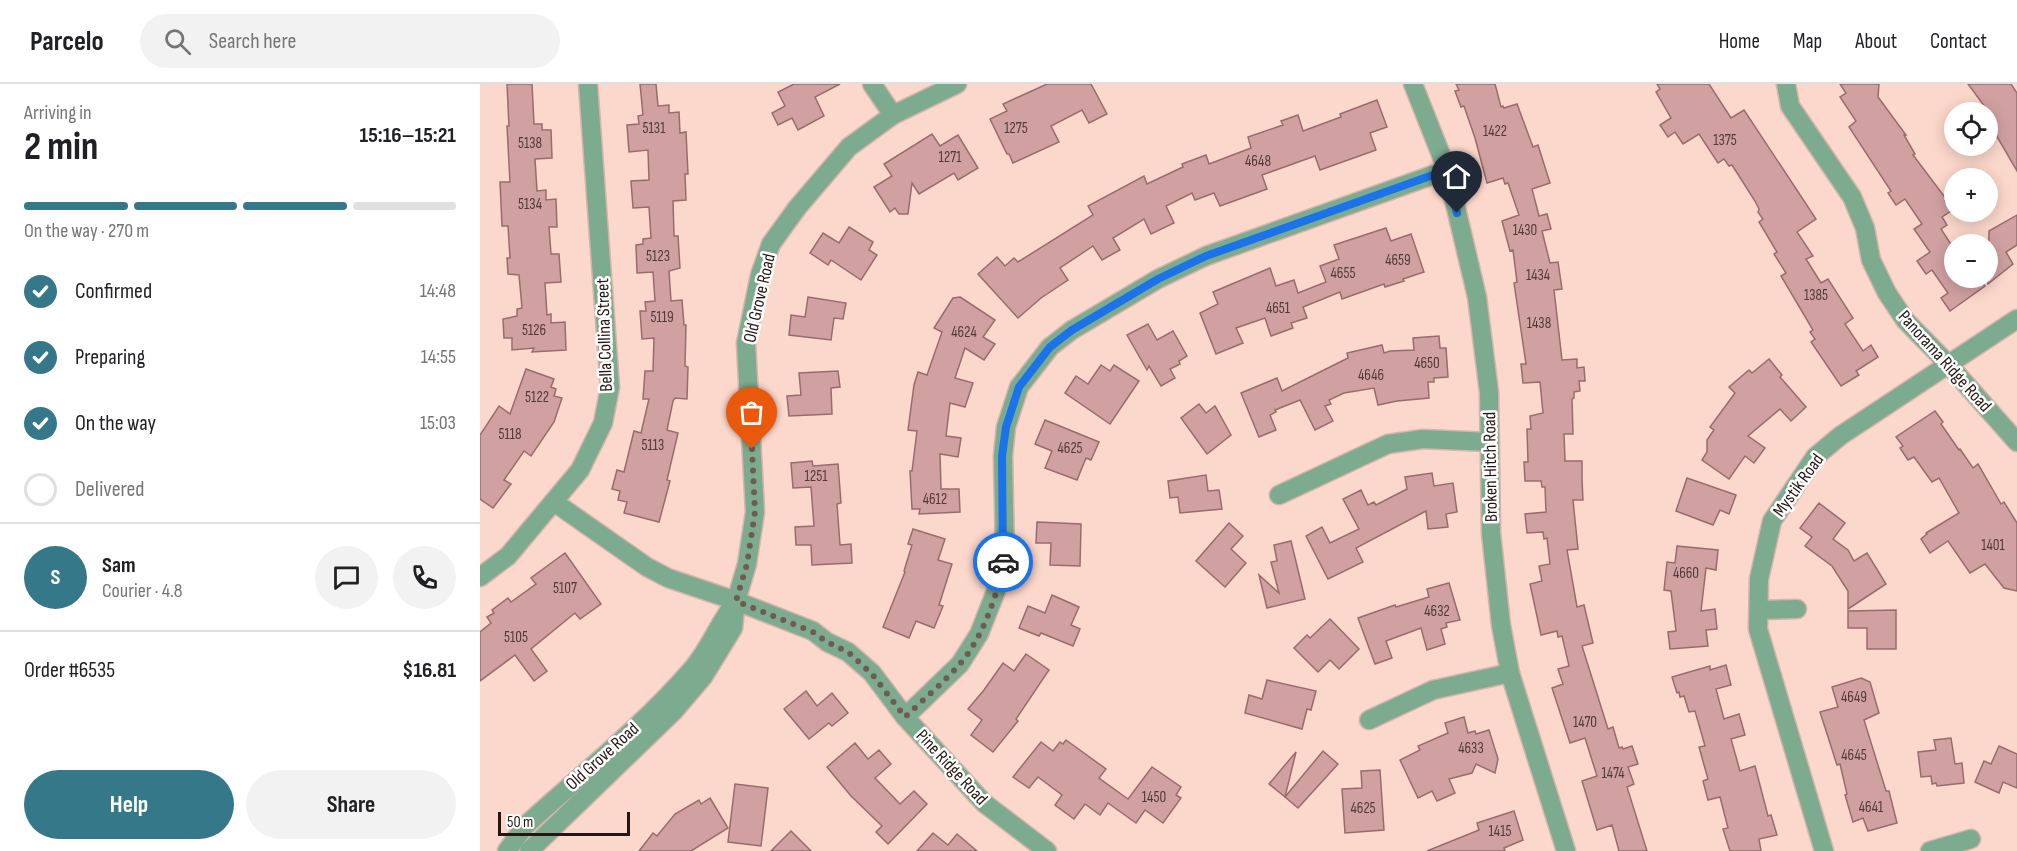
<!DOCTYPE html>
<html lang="en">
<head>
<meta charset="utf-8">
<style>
  body { margin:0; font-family:"Sofia Sans Condensed",sans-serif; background:#f2f2f2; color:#202124; height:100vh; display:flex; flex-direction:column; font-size:22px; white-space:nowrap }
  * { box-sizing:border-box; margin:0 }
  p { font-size:20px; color:#757577 }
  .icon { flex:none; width:33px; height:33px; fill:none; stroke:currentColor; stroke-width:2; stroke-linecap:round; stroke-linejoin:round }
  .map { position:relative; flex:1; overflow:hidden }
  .details { display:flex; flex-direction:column; background:#fff; width:480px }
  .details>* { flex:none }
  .tools { position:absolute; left:1464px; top:18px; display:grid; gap:12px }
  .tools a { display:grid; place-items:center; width:54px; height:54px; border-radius:50%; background:#fff; box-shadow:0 3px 15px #0003; font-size:30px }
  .scale { position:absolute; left:18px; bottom:15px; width:132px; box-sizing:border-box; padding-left:6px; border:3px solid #261611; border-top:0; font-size:16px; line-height:21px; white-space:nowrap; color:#261611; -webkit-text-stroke:4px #fff; paint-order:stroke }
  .pin { position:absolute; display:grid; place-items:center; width:51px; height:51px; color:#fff; margin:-62px -26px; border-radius:50% 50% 50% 0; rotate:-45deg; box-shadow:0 0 6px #0007 }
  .pin .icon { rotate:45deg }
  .courier { position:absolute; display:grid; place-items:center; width:60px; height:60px; margin:-30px; border:4px solid #1a73e8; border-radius:50%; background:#fff; color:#222; box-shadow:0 2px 8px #0007 }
  .overview em { font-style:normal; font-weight:700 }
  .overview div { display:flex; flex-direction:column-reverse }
  .overview { display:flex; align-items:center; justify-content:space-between; height:102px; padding:0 24px }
  h1 { font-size:39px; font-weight:700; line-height:45px }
  .bar { display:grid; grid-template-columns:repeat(4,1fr); gap:9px 6px; align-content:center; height:72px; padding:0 24px }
  .bar i { height:8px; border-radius:4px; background:#e0e0e0 }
  .bar .on { background:#357889 }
  .bar p { grid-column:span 4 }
  .line { display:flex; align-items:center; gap:15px; padding:0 24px; border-top:2px solid #e0e0e0 }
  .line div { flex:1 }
  .round { display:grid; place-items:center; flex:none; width:63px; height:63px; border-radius:32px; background:#f2f2f2 }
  ol { padding:0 24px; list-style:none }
  li { display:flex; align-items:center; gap:18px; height:66px }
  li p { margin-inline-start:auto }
  li .icon { padding:6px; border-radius:50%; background:#357889; color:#fff; stroke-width:4 }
  li:last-child { color:#757577 }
  li i { width:33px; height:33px; border:3px solid #e0e0e0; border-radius:50% }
  .action { display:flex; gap:12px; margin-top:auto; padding:12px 24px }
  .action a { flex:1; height:69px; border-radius:36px; background:#357889; color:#fff; font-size:24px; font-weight:700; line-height:69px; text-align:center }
  .action a+a { background:#f2f2f2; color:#202124 }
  header { display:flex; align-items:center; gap:36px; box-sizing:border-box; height:84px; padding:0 30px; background:#fff; border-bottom:2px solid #e0e0e0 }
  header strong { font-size:28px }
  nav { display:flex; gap:33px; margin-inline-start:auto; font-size:21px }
  .search { width:420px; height:54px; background:#f2f2f2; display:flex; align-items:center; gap:15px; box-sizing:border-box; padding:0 21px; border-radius:33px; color:#757577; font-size:22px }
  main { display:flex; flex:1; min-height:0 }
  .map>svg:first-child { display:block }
  .building { fill:#d1a1a2; stroke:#986c6d; stroke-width:1.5 }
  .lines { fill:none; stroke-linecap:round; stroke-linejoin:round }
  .minor-casing { stroke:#d5b4aa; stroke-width:21 }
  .minor { stroke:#7dab8f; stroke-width:18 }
  .done { stroke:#715a52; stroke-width:6; stroke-dasharray:0 10.8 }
  .route { stroke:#1a73e8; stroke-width:8 }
  .labels { text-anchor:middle; stroke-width:5; stroke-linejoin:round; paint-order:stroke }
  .number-label { font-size:15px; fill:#513935 }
  .street-label { font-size:18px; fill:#261611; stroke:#fff }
</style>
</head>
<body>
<header>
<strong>Parcelo</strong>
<div class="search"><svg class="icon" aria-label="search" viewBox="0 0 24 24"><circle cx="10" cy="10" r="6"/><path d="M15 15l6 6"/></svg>Search here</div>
<nav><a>Home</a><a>Map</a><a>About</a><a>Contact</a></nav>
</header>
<main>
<section class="details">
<div class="overview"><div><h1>2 min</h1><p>Arriving in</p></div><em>15:16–15:21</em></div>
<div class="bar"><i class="on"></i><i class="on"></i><i class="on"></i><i></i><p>On the way · 270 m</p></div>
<ol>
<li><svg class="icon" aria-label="check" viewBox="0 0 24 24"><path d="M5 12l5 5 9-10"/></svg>Confirmed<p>14:48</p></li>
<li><svg class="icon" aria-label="check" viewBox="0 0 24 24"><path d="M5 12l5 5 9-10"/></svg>Preparing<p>14:55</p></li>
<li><svg class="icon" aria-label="check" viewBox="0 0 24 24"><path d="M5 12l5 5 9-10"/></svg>On the way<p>15:03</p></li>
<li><i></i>Delivered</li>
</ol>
<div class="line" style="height:108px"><b class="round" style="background:#357889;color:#fff">S</b><div><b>Sam</b><p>Courier · 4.8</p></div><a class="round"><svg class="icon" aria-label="chat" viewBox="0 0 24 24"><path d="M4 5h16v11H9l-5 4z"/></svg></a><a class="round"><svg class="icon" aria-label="phone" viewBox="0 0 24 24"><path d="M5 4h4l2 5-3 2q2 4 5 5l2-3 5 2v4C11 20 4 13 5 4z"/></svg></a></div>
<div class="line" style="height:78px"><div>Order #6535</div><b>$16.81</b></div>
<div class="action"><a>Help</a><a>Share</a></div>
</section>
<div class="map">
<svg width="1537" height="767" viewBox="0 0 1537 767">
  <rect width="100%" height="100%" fill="#fcd7cb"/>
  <g class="building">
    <polygon points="27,0 52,0 54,40 62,40 62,46 71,46 72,74 55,75 57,107 66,106 66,116 76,115 77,143 69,143 71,170 79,170 81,198 65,199 67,231 71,230 71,239 85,238 86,266 52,268 54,264 32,266 32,254 24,254 23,235 37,232 37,225 42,224 39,191 28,190 27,174 30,174 28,142 22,142 20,98 30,98 27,42 29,42"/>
    <polygon points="160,0 176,0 178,22 189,21 189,29 199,28 200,49 206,48 208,90 205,90 206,116 193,117 194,152 198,152 200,184 189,187 191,217 202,216 204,241 206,241 205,282 208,283 207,315 195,314 193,317 187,346 198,349 187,396 190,397 179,438 144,429 147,418 138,416 140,407 132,405 137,386 144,388 154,347 161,349 169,315 163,315 165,287 173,287 174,254 162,255 160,227 166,227 165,218 175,217 173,188 157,189 156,161 163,160 163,155 171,154 169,123 153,124 151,97 169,96 168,66 149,68 147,41 159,40 158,32 163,31"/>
    <polygon points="314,0 360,0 335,13 344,32 318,46 312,34 298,41 292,29 305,22 298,8"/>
    <polygon points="567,0 611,0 627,30 609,39 602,26 571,42 579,58 533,79 529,70 527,70 510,35 527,27 523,20"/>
    <polygon points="976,0 1015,0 1021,23 1023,22 1024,24 1037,20 1053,63 1058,61 1070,99 1052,105 1059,132 1067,130 1071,145 1062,147 1070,179 1078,178 1082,205 1074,206 1082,276 1097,275 1097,284 1104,283 1105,297 1099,297 1100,307 1094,308 1094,314 1092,315 1093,350 1084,350 1085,377 1102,377 1102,395 1103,416 1093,416 1098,465 1087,466 1097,523 1104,521 1113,559 1102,562 1128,645 1133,643 1139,664 1142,663 1143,665 1152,662 1158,680 1148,683 1154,700 1147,703 1167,767 1139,767 1132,741 1117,746 1102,697 1117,692 1105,654 1090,659 1072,604 1083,600 1078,585 1089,582 1082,552 1078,553 1077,547 1061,551 1050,500 1062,497 1059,482 1070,480 1067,454 1064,455 1063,448 1047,449 1045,430 1066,428 1065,403 1062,403 1061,397 1045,397 1044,378 1048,378 1047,345 1051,345 1050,332 1063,329 1060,298 1043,299 1041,280 1046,280 1034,199 1037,198 1033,166 1030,167 1022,137 1039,131 1028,99 1025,100 1023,94 1007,99 995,54 984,22 981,23 975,7 979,6"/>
    <polygon points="1177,0 1229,0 1251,34 1264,26 1336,135 1317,148 1333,172 1326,175 1341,199 1348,195 1373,234 1365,240 1383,267 1391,261 1398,273 1376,287 1379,291 1361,302 1331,258 1335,255 1330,248 1333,246 1301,192 1306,189 1294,170 1297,168 1279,138 1283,135 1278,128 1279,125 1275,117 1252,81 1249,82 1244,75 1238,79 1219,50 1203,60 1195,48 1188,53 1180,41 1191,34 1176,8 1180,5"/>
    <polygon points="1360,0 1399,0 1398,13 1426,51 1424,51 1435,70 1433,71 1467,116 1465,117 1471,127 1462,133 1467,141 1461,145 1474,165 1474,194 1499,194 1505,202 1470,227 1461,214 1468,209 1452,186 1446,190 1437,177 1450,168 1434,145 1442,140 1425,115 1416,121 1408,109 1411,107 1369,43 1376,37 1360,13 1366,9"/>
    <polygon points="1488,0 1531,0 1537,9 1537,87 1508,37 1508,27"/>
    <polygon points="897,16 907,43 890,49 896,66 840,86 835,72 782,91 787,105 740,122 734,109 715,116 712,109 686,122 694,139 671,150 664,135 633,154 640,166 622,176 613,162 580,184 588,196 561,214 538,234 498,190 517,173 525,182 534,174 538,178 613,131 608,122 664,92 667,100 703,83 702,80 726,71 729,80 771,64 768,53 803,41 801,37 818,31 823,47 861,33 860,30"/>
    <polygon points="452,50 460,62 478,51 498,84 478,96 474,89 439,110 432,99 428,130 419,130 415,124 410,128 394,103 412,92 404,80"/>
    <polygon points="1537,131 1537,161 1526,168 1533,180 1508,200 1509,147"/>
    <polygon points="369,143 393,158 389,166 397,171 381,196 351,176 348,181 330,169 343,149 359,159"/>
    <polygon points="906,144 911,157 931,150 944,188 923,195 924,197 905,203 904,200 862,215 860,208 823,223 827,234 811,239 813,244 791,252 785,234 756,244 763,259 736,270 720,229 738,220 733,208 790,184 796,202 814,196 818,209 846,198 840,182 859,175 854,161"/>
    <polygon points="328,213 366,219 363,235 354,234 351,256 309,251 311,231 325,233"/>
    <polygon points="480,213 515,236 503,253 515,260 504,276 485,264 475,294 493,299 485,323 470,319 466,352 481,354 478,373 460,370 461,405 479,405 480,428 439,430 440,425 432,425 430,387 432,387 437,347 428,346 434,301 438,288 447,291 462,248 454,244 473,214"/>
    <polygon points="668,240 677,256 693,247 707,272 699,277 700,280 690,285 695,294 681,302 669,282 667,286 647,251"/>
    <polygon points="959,252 960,264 966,264 968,293 954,294 954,298 948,298 949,314 917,317 898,321 894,304 864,309 849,316 851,320 845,322 853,337 835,346 820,316 795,326 796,328 790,331 796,346 779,353 761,309 797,294 802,307 868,274 867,269 902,261 904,269 910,267 934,266 933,254"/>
    <polygon points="1289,275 1302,291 1300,293 1326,323 1311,337 1300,325 1268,352 1285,364 1274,379 1265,372 1249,395 1222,376 1227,368 1227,356 1234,346 1230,343 1255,309 1249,303 1269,286 1272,289"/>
    <polygon points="621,281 630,287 634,281 659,297 630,340 585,309 596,292 608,300"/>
    <polygon points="46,285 74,295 71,303 76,305 74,312 82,314 74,338 51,372 44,367 24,396 31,400 13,424 0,415 0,351 19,322 30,330"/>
    <polygon points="358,287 360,303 351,304 352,330 309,332 307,312 321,311 319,289"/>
    <polygon points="719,320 726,329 735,322 751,351 727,370 701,334"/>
    <polygon points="1455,327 1463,338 1461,340 1479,366 1480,365 1493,384 1498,380 1521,420 1524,418 1537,439 1537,507 1524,504 1505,480 1490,489 1468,457 1450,469 1441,455 1447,450 1446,449 1479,429 1459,394 1452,398 1434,373 1428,376 1420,364 1423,362 1416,353"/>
    <polygon points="565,336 619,358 611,376 606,374 597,396 565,384 572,367 555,360"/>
    <polygon points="332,377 333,382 358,380 361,419 357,420 360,461 371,460 372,479 332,481 331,461 316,461 315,443 334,442 331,403 313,404 311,379"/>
    <polygon points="952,389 954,402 973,399 977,428 966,430 968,443 948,445 946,427 876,464 883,478 848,495 826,452 842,443 850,459 879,445 863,415 881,406 888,421 894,418 896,421 927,405 925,393"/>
    <polygon points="726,391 728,407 739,406 742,425 700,429 698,413 690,414 688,397"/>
    <polygon points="1207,394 1256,411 1249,430 1240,426 1233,441 1196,427"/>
    <polygon points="1339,419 1365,439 1353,455 1368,466 1374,477 1387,469 1406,500 1368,525 1368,507 1352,482 1325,462 1332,453 1320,444"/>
    <polygon points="557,438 601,440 600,482 570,481 571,459 556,459"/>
    <polygon points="749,439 763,452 751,465 766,479 745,503 716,477"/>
    <polygon points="433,445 465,455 458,476 472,480 459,521 463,522 454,544 436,537 429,554 403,543 425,488 424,487 432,461 428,460"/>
    <polygon points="811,457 825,515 787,524 779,491 799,509 791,478 797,477 794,461"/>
    <polygon points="1197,462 1238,466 1236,486 1226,484 1221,527 1235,525 1237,545 1226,546 1228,562 1190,565 1188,548 1196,547 1191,507 1184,506 1187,478 1195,479"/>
    <polygon points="85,469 121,520 100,535 95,529 51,565 67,587 54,597 35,571 0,597 0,548 11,539 7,533 14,529 12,526 28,514 31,518 56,500 51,494"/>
    <polygon points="969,499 980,536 966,539 967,543 961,545 965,560 947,566 941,544 906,557 912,574 895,580 878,534 915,521 916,523 949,513 947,505"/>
    <polygon points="572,511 599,523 591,541 600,545 593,562 561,549 559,552 539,544 548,522 565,529"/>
    <polygon points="1416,526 1416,565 1387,565 1387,544 1368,544 1368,527"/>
    <polygon points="850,535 879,565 859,585 850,576 838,588 814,564 827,551 830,554"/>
    <polygon points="546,570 569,586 536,635 538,637 513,668 491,651 502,636 488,625 504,606 523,579 534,587"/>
    <polygon points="1246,581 1251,601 1236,605 1244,635 1259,630 1265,651 1251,655 1260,687 1275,682 1288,732 1291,731 1297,751 1279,755 1281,767 1250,767 1243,745 1248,744 1240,713 1228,716 1223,697 1228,695 1219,663 1225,662 1215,627 1209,628 1204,612 1200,613 1199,608 1197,609 1192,593 1230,582 1230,586"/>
    <polygon points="1381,594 1390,598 1399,629 1384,636 1406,707 1409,707 1417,739 1388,747 1383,734 1373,738 1365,711 1367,710 1360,680 1357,681 1340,628 1358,623 1352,603"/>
    <polygon points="787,596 836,607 831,626 827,625 822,645 765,629 769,611 782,615"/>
    <polygon points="326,607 337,622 352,609 368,629 352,642 349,639 329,655 304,625"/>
    <polygon points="984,633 988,649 995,647 996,650 1009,646 1018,675 1015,689 996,680 992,689 969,695 975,709 957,717 952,707 938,714 920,676 940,666 938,662 968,649 965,639"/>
    <polygon points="1471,654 1475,680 1482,679 1484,699 1457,702 1456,699 1452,700 1451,692 1441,693 1438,668 1456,666 1454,656"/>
    <polygon points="586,656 626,685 619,694 648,715 672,683 701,703 696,711 701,714 683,739 665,726 656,739 628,719 620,731 605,720 594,735 575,721 582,711 558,693 549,704 533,693 561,658 573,667 580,658 583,660"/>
    <polygon points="375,659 388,675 399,666 411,680 395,694 420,720 434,707 447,720 408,760 396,748 402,742 371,712 347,683"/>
    <polygon points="1519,662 1537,670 1537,704 1523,698 1519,709 1495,698 1504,677 1511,680"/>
    <polygon points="843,667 858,680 818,724 805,713"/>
    <polygon points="816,668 805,713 789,700"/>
    <polygon points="900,686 904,746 865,749 862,705 882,704 881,687"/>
    <polygon points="255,700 288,704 281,762 248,758"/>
    <polygon points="230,714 248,744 211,767 159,767 173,749 177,752 195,730 219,716 221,720"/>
    <polygon points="1034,727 1043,756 1024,764 1025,767 947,767 999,746 997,739"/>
    <polygon points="311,747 331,767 291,767"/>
    <polygon points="453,749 468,761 477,750 497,767 437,767"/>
  </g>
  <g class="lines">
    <g class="minor-casing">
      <g id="minor">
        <polyline points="392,0 413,31"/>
        <polyline points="933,0 967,86 997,213 1009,308 1011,449 1021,541 1030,589 1086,767"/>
        <polyline points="1306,0 1310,22 1372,113 1385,144 1391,176 1407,209 1425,236 1468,280 1537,358"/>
        <polyline points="799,411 908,360 943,355 1009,358"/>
        <polyline points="74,418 167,483 188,494 256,517 333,547 347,558 368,568 392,589 425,633 504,719 567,767"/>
        <polyline points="0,493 28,472 100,386 123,339 130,303 108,0"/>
        <polyline points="1279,526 1317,525"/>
        <polyline points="425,633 480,580 499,550 520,497 525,470 523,372 526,343 539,303 570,263 592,246 678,195 726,172 967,86"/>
        <polyline points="889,636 953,606 1030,589"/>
        <path d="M27 767 45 742C101 691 164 641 213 584 228 567 240 538 255 518"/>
        <polyline points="49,767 194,627 223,593 253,544 256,517 267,480 275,428 266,259 280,191 291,160 317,124 369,63 413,31 477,0"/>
        <polyline points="1344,767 1278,545 1279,495 1292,437 1335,373 1360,352 1537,235"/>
        <polyline points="1450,767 1491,755"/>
      </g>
    </g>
    <use href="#minor" class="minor"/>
  </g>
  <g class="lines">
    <path class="done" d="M272 365 275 428 267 480 256 517 333 548 347 558 368 568 392 590 425 633C443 616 463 599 479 581 502 555 518 511 523 478"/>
    <polyline class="route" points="523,478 522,372 526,343 539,303 570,263 592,246 678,195 726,172 967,86 977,129"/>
  </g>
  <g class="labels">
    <g class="number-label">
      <text x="174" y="49">5131</text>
      <text x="536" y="49">1275</text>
      <text x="1015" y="52">1422</text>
      <text x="1245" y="61">1375</text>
      <text x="50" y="64">5138</text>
      <text x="470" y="78">1271</text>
      <text x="778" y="82">4648</text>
      <text x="50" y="125">5134</text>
      <text x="1045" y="151">1430</text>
      <text x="178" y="177">5123</text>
      <text x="918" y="181">4659</text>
      <text x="863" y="194">4655</text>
      <text x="1058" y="196">1434</text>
      <text x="1336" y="216">1385</text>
      <text x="798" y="229">4651</text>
      <text x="182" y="238">5119</text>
      <text x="1059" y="244">1438</text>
      <text x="54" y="251">5126</text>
      <text x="484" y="253">4624</text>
      <text x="947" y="284">4650</text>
      <text x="891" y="296">4646</text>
      <text x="57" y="318">5122</text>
      <text x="30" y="355">5118</text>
      <text x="173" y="366">5113</text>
      <text x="590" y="369">4625</text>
      <text x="336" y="397">1251</text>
      <text x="455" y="420">4612</text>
      <text x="1513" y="466">1401</text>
      <text x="1206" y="494">4660</text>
      <text x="85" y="509">5107</text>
      <text x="957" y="532">4632</text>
      <text x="36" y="558">5105</text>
      <text x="1374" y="618">4649</text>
      <text x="1105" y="643">1470</text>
      <text x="991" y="669">4633</text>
      <text x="1374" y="676">4645</text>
      <text x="1133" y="694">1474</text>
      <text x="674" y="718">1450</text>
      <text x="1391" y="728">4641</text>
      <text x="883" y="729">4625</text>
      <text x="1020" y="752">1415</text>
    </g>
    <g class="street-label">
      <text transform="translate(279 214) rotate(-77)" y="6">Old Grove Road</text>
      <text transform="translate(124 251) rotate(-92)" y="6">Bella Collina Street</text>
      <text transform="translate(1465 277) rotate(48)" y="6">Panorama Ridge Road</text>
      <text transform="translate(1010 383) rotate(-91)" y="6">Broken Hitch Road</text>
      <text transform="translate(1318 401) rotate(-54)" y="6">Mystik Road</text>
      <text transform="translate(122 672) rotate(-42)" y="6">Old Grove Road</text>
      <text transform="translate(472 683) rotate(47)" y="6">Pine Ridge Road</text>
    </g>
  </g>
</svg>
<div class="tools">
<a><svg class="icon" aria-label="locate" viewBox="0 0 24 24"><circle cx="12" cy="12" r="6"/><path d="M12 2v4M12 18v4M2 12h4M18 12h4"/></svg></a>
<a>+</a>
<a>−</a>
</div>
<div class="scale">50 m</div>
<div class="pin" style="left:272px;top:365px;background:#ea580c"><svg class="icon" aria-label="bag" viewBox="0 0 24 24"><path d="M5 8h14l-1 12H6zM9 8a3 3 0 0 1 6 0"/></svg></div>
<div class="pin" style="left:977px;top:129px;background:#1f2937"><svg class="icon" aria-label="home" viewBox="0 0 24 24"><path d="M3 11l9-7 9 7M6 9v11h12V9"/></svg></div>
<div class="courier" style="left:523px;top:478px"><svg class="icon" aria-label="car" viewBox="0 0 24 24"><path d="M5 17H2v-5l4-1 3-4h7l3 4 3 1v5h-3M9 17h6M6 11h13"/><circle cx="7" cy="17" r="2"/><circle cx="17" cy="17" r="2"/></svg></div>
</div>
</main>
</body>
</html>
